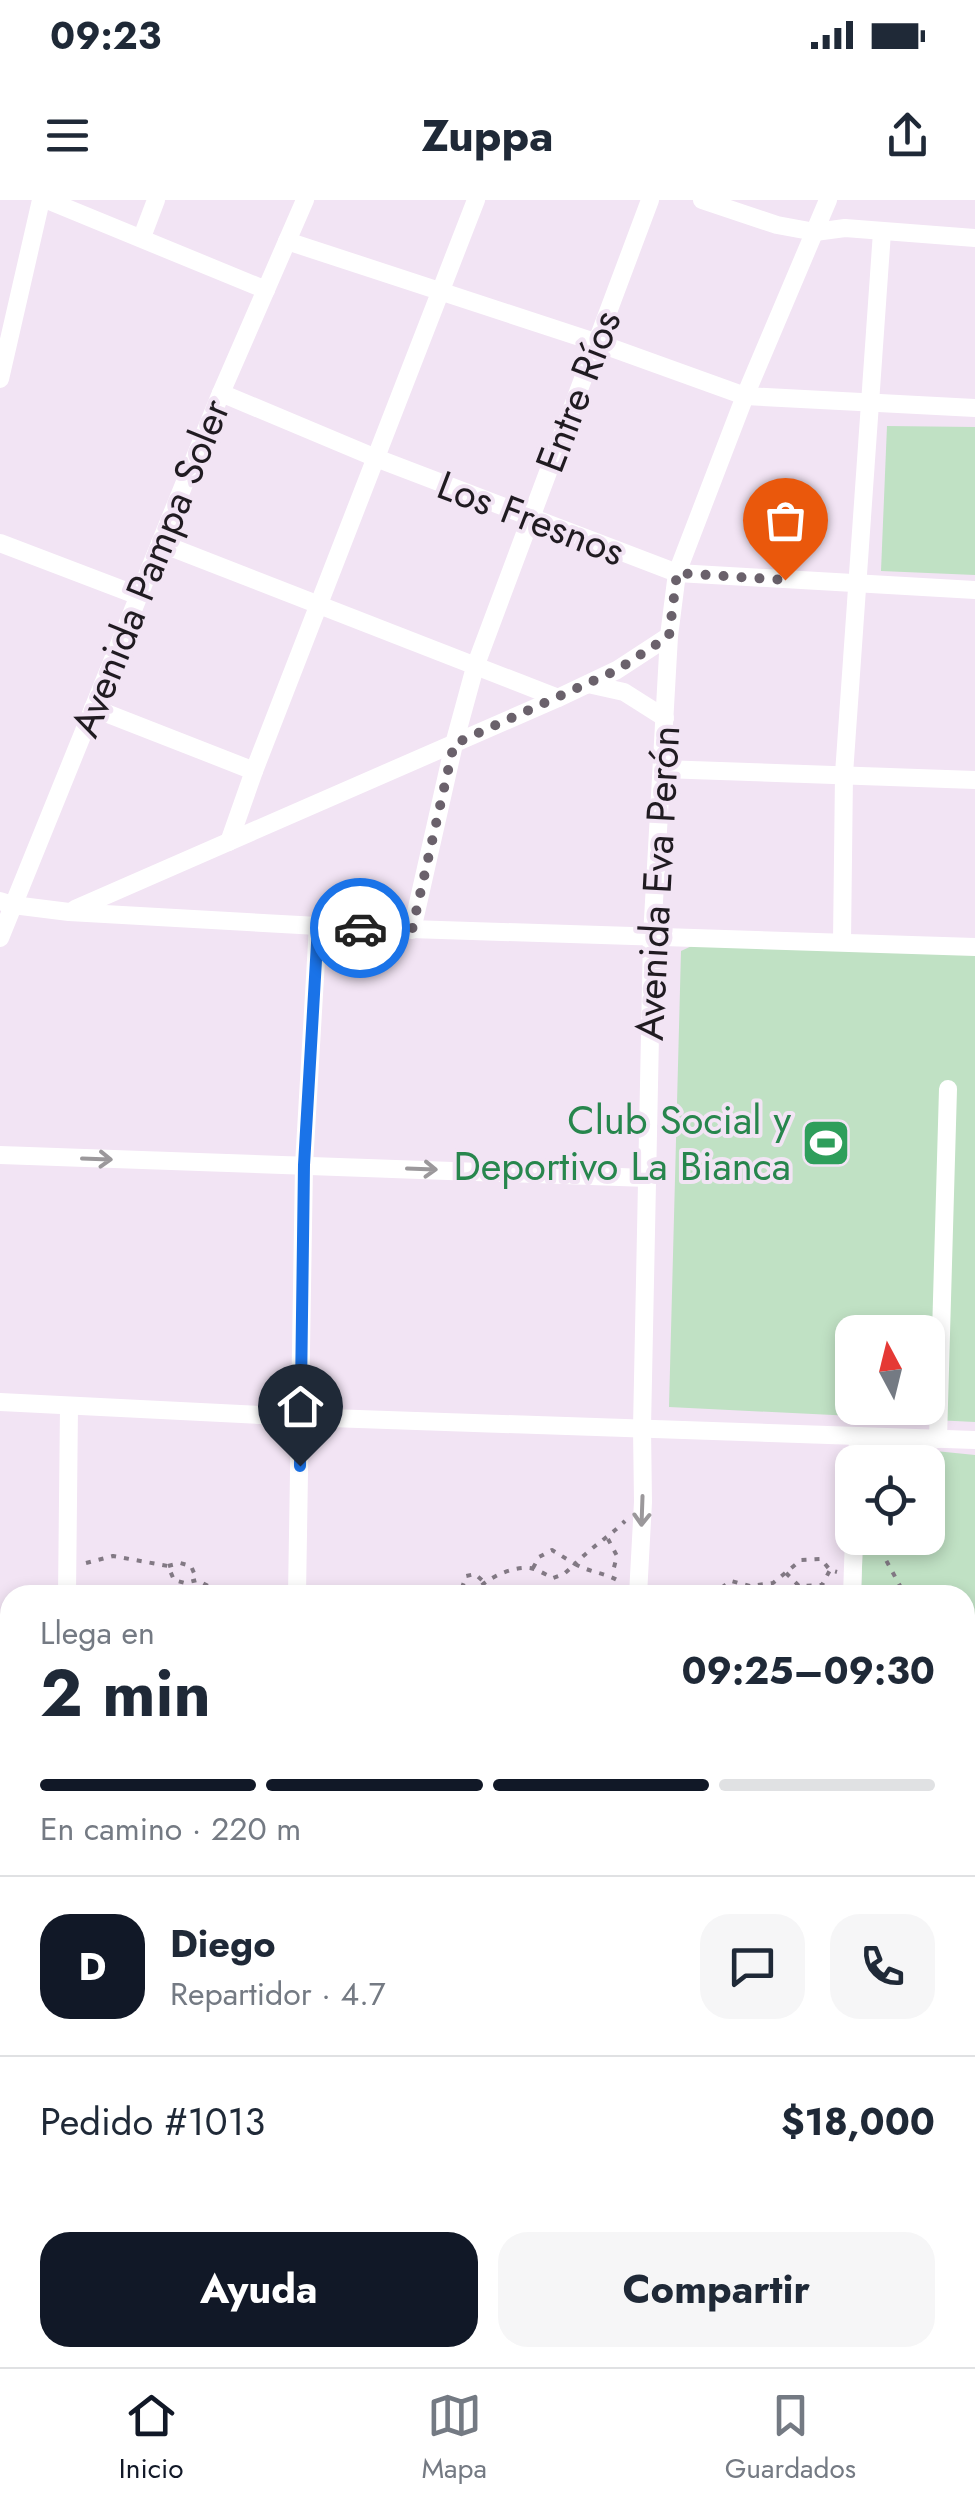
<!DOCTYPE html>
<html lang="es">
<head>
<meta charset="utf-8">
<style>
  body { margin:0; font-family:Jost,sans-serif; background:#f6f6f7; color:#1f2937; height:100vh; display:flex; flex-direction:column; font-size:38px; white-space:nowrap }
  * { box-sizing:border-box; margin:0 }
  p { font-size:32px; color:#747a83 }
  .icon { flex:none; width:55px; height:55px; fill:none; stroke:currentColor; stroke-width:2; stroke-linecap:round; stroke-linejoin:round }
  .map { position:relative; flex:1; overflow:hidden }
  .side { position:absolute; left:0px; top:1385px; width:975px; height:782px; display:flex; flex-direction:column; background:#fff; border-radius:30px 30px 0 0; box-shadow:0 5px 15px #0003 }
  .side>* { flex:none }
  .needle { width:65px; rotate:353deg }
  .fabs { position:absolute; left:835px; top:1115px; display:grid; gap:20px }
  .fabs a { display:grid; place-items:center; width:110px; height:110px; border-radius:20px; background:#fff; box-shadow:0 5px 15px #0003; font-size:50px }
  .pin { position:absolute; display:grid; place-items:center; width:85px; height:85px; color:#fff; margin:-102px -42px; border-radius:50% 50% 50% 0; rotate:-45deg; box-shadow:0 0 10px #0007 }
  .pin .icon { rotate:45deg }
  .courier { position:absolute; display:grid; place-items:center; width:100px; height:100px; margin:-50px; border:8px solid #1a73e8; border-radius:50%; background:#fff; color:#222; box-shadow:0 2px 12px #0007 }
  .head em { font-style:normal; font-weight:700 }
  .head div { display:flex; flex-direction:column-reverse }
  .head { display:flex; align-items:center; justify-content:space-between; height:170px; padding:0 40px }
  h1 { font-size:65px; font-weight:700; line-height:75px }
  .bar { display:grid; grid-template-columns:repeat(4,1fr); gap:15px 10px; align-content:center; height:120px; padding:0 40px }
  .bar i { height:12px; border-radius:8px; background:#e0e1e3 }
  .bar .selected { background:#111827 }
  .bar p { grid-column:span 4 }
  .line { display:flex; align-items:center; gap:25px; padding:0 40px; border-top:2px solid #e0e1e3 }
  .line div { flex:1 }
  .round { display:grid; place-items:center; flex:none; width:105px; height:105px; border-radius:30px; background:#f6f6f7 }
  .button { display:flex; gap:20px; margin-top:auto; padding:20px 40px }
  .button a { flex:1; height:115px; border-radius:30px; background:#111827; color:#fff; font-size:40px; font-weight:700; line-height:115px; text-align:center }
  .button a+a { background:#f6f6f7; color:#1f2937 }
  .status { display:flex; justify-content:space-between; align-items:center; height:70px; padding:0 50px; background:#fff; direction:ltr }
  .status svg { height:28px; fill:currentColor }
  header { display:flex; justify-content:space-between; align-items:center; height:130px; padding:0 40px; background:#fff; font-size:45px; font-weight:700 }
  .dock { display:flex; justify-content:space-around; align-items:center; height:140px; border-top:2px solid #e0e1e3; background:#fff; font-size:28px; color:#747a83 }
  .dock a { display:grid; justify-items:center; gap:5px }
  .dock .selected { color:#111827 }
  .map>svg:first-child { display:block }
  .green { fill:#c0e1c4; fill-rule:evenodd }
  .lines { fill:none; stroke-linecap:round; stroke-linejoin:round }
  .path { stroke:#827984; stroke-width:4; stroke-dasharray:5 8; stroke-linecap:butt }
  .minor { stroke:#fff; stroke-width:18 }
  .major { stroke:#dfa6b0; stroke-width:20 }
  .oneway { stroke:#9b989b }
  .done { stroke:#6a616b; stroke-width:10; stroke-dasharray:0 18 }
  .route { stroke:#1a73e8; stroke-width:12 }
  .labels { text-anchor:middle; stroke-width:8; stroke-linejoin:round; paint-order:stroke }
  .street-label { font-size:40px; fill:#201b21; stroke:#f2e4f4 }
  .leisure-label { font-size:40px; fill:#27864d; stroke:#f2e4f4; text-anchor:end }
</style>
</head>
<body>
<div class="status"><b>09:23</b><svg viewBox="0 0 49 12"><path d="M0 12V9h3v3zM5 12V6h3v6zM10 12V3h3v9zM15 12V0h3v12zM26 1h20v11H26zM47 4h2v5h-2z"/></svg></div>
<header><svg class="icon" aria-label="menu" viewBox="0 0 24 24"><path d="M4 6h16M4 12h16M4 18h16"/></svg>Zuppa<svg class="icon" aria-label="share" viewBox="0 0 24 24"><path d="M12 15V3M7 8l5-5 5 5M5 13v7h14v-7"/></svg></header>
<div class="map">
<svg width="975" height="2167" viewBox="0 0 975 2167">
  <rect width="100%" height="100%" fill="#f2e4f4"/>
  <g class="green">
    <polygon points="887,226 975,227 975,375 881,371"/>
    <path d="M698 743 975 754V1222L669 1207 681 751ZM852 1132H928V1208H852Z"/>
    <polygon points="866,1244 975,1255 975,1540 965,1539 965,1395 861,1395 863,1338 928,1338 928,1262 865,1262"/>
    <polygon points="0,1879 10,1879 10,1958 0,1943"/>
  </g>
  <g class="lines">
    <g class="path">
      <polyline points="874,1338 905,1395"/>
      <polyline points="608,1339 617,1356 612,1375"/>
      <polyline points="86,1363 113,1356 168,1366 174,1380 185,1383 197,1380 219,1392 236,1395"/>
      <polyline points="168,1366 180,1363 191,1366 197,1380"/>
      <path d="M533 1368 539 1357 552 1350 575 1364C590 1348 609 1337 625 1321"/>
      <polyline points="786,1373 799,1386 822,1385 830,1370"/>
      <polyline points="462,1388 466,1376 475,1374 484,1382"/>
      <path d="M330 1395C348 1385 384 1385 403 1395"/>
      <path d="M447 1395 462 1388 476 1391C487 1378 512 1366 530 1368 537 1369 546 1375 553 1378L564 1374 575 1364C591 1373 608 1373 622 1383"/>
      <path d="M669 1395C678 1383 693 1388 703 1395"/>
      <polyline points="711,1395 731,1381 750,1386 773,1383 801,1360 821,1359 830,1370 837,1372"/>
      <polyline points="965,1401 972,1400 975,1396"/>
      <polyline points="965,1668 975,1652"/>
    </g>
    <g class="minor">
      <polyline points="47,0 266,90"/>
      <polyline points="702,0 777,25 815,32 845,28 975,38"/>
      <polyline points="142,37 156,0"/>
      <polyline points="287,41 598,143 745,196 975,208"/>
      <polyline points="0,179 41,0"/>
      <polyline points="221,193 376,258 677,373 975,390"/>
      <polyline points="0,343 139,396"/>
      <polyline points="160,343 558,498"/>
      <polyline points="588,484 624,492 665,518"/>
      <polyline points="93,508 254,571"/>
      <polyline points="662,569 975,580"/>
      <polyline points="229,642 254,571 476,0"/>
      <polyline points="0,701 13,705 69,712 318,726 975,747"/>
      <polyline points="75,709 558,498 617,470 669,436"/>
      <polyline points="412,730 454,544 475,467 650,0"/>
      <polyline points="0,738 221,193 305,0"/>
      <polyline points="842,741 844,574 882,32"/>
      <polyline points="0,955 647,978"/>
      <polyline points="0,1202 301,1217 975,1240"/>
      <polyline points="938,1239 948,889"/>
      <polyline points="857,1262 858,1237"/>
      <polyline points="67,1395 69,1206"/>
      <polyline points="297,1395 304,965 318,726"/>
      <polyline points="638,1395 643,1302 642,1228 652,737 669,436 677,373 745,196 828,0"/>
      <polyline points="852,1395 854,1338"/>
      <polyline points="965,1561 975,1561"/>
      <polyline points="0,1715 10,1716"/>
      <polyline points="965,1972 975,1984"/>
      <polyline points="0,2145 10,2145"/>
      <polyline points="38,2158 43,2167"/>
      <polyline points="599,2167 599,2158"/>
    </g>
    <g class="major">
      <polyline points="0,1996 10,2011"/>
      <polyline points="97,2158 103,2167"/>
    </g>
  </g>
  <defs><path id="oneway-shaft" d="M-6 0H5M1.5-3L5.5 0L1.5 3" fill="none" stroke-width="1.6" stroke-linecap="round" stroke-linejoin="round" transform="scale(2.5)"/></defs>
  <g class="oneway">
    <use href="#oneway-shaft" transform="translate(97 959) rotate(2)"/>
    <use href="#oneway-shaft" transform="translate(422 969) rotate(2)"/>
    <use href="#oneway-shaft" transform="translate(642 1311) rotate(92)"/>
  </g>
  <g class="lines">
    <polyline class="done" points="360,728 412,730 454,544 617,470 669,436 677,373 785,380"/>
    <polyline class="route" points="300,1266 304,965 318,726 360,728"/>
  </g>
  <defs>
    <g id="stadium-square" transform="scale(2.5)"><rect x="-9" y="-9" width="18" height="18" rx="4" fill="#2e9e5b" stroke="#f2e4f4"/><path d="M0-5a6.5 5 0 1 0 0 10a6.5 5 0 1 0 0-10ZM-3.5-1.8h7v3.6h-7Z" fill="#fff"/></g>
  </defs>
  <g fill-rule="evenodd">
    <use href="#stadium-square" x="826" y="943"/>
  </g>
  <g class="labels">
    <g class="street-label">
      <text transform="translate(578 191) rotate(-69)" y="14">Entre Ríos</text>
      <text transform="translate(531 318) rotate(21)" y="14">Los Fresnos</text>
      <text transform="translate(150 368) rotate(-68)" y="14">Avenida Pampa Soler</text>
      <text transform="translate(657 683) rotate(-87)" y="14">Avenida Eva Perón</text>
    </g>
    <g class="leisure-label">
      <text x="791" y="934">Club Social y<tspan x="791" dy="46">Deportivo La Bianca</tspan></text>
    </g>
  </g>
</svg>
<div class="fabs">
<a><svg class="needle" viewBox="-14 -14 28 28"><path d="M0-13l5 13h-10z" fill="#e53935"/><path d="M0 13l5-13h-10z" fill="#747a83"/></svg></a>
<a><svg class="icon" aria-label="locate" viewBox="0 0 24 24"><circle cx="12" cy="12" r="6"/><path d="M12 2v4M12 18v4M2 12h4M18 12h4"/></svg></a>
</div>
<div class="pin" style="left:785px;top:380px;background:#ea580c"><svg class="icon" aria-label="bag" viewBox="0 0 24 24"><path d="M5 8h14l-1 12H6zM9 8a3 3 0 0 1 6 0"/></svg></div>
<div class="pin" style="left:300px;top:1266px;background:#1f2937"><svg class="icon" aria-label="home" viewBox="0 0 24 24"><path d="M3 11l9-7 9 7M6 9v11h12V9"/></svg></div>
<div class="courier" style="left:360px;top:728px"><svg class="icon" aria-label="car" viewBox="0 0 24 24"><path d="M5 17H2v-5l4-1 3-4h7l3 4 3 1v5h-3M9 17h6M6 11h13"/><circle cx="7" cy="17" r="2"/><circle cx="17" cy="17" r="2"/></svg></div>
<section class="side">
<div class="head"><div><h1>2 min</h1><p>Llega en</p></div><em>09:25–09:30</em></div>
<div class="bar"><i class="selected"></i><i class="selected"></i><i class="selected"></i><i></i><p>En camino · 220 m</p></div>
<div class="line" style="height:180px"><b class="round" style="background:#111827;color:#fff">D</b><div><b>Diego</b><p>Repartidor · 4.7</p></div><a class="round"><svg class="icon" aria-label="chat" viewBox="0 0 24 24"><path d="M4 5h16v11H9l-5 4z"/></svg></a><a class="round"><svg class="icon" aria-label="phone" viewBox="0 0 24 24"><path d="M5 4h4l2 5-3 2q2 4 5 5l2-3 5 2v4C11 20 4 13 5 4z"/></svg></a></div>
<div class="line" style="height:130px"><div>Pedido #1013</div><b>$18,000</b></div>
<div class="button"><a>Ayuda</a><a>Compartir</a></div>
</section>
</div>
<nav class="dock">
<a class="selected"><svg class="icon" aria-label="home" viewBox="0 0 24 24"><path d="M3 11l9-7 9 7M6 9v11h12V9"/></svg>Inicio</a>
<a><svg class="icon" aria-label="map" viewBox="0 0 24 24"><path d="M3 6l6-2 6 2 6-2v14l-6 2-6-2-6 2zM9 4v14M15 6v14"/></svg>Mapa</a>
<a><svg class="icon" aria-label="saved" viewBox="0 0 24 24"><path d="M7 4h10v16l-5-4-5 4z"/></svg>Guardados</a>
</nav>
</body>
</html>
